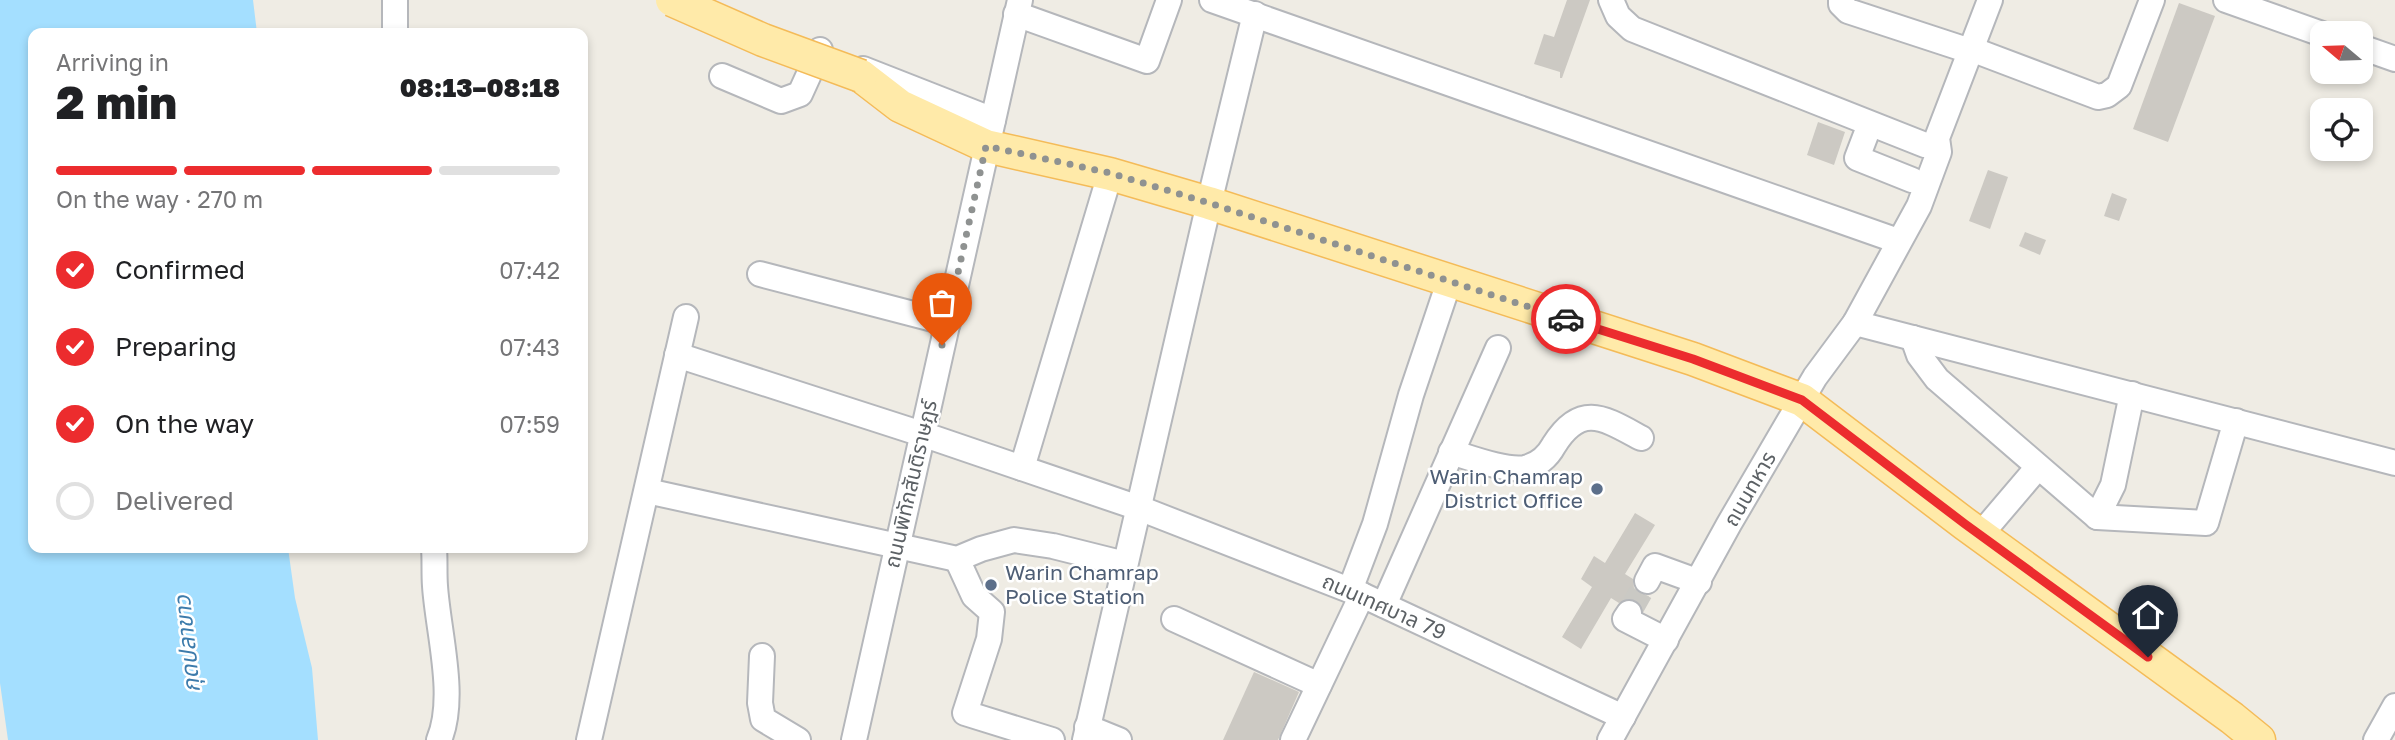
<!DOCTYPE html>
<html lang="en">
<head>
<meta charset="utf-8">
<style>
  body { margin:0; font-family:"Golos Text","Noto Sans Thai",sans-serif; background:#f6f6f6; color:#202124; height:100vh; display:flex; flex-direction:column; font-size:26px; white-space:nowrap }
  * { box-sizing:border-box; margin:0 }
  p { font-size:23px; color:#757577 }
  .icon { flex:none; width:38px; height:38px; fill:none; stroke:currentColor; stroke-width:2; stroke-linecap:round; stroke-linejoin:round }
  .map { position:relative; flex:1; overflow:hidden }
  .drawer { position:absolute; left:28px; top:28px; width:560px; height:525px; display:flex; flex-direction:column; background:#fff; border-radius:14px; box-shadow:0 4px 10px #0003 }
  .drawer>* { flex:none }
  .needle { width:46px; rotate:289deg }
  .tools { position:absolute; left:2310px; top:21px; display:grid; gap:14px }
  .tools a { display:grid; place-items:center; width:63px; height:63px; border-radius:14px; background:#fff; box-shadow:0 4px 10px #0003; font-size:35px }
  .pin { position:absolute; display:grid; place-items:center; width:60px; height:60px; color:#fff; margin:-72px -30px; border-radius:50% 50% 50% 0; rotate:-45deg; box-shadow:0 0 7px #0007 }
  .pin .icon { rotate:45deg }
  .courier { position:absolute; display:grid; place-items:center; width:70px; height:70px; margin:-35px; border:5px solid #ec2c2e; border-radius:50%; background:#fff; color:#222; box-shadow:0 2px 9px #0007 }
  .summary em { font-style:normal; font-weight:800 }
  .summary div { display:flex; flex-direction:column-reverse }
  .summary { display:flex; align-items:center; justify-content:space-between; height:119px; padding:0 28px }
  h1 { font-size:46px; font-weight:800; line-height:52px }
  .bar { display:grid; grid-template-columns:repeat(4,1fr); gap:10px 7px; align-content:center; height:84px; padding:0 28px }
  .bar i { height:9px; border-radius:5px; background:#e0e0e0 }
  .bar .active { background:#ec2c2e }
  .bar p { grid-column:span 4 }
  ol { padding:0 28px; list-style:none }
  li { display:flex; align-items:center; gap:21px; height:77px }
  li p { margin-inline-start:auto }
  li .icon { padding:7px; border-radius:50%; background:#ec2c2e; color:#fff; stroke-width:4 }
  li:last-child { color:#757577 }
  li i { width:38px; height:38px; border:4px solid #e0e0e0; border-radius:50% }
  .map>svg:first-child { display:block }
  .water { fill:#a4dfff }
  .building { fill:#ccc9c3 }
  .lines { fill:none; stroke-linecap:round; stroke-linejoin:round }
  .minor-tunnel { stroke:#cac9c4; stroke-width:24; stroke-dasharray:24 12; stroke-linecap:butt }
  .minor-casing { stroke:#b5b7bb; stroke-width:28 }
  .major-casing { stroke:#f4bb58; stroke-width:35 }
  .minor { stroke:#fff; stroke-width:24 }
  .major { stroke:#ffeaa9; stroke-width:32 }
  .major-bridge-casing { stroke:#f4bb58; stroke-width:35; stroke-linecap:butt }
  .major-bridge { stroke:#ffeaa9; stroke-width:32 }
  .done { stroke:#8f9291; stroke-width:7; stroke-dasharray:0 12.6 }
  .route { stroke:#ec2c2e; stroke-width:9 }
  .service-dot { fill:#5c6f8a; stroke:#fff; stroke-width:2.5 }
  .labels { text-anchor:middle; stroke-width:5; stroke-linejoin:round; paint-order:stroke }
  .service-label { font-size:21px; fill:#4e5e75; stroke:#fff; text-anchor:end }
  .street-label { font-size:21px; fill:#5c6165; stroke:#fff }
  .water-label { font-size:23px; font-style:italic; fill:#3c7bab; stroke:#fff }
</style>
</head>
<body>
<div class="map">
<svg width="2395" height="740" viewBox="0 0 2395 740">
  <rect width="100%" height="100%" fill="#efece4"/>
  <polygon class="water" points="0,0 253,0 257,33 33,33 33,548 288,548 295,598 312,668 318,740 8,740 0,683"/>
  <g class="building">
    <polygon points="1567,0 1590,0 1562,78 1560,78 1560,72 1534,64 1544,34 1554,37"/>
    <polygon points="2179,3 2215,16 2168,142 2133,129"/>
    <polygon points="1818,122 1845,132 1834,165 1807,155"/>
    <polygon points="1988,170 2008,177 1990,229 1969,221"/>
    <polygon points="2112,193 2127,199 2119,221 2104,216"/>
    <polygon points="2025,232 2046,240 2040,255 2019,246"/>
    <polygon points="1635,513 1655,525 1625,574 1633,579 1634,588 1639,594 1649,596 1642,607 1638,601 1631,598 1619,603 1611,598 1581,649 1562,637 1592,587 1581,579 1594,556 1605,563"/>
    <polygon points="1254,672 1299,692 1278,740 1223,740"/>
  </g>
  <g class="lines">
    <polyline class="minor-tunnel" points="1629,613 1647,581"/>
    <g class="minor-casing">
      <g id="minor">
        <polyline points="395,0 395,33"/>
        <polyline points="1212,0 1898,241"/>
        <polyline points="1611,0 1618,16 1632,29 1925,145"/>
        <polyline points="1841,0 1841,4 1848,11 1970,51"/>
        <polyline points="2226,0 2322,34"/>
        <polyline points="1016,14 1147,61 1169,0"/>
        <polyline points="2361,47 2395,59"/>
        <polyline points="1971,49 2098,97 2107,95 2119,86 2152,0"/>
        <polyline points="863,69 993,120"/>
        <polyline points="722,76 781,101 800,94 820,50"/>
        <polyline points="1870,124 1857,158 1912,180"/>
        <polyline points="760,274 948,323"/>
        <polyline points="1855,323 2395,463"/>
        <polyline points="1913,338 1919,355 1937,379 2097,517 2113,485 2132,394"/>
        <polyline points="677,355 922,434 1139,508 1362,595 1623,717"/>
        <path d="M1451 452C1471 458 1505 471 1525 468 1538 465 1548 456 1554 445 1581 402 1604 418 1641 438"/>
        <polyline points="1022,468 1110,174"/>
        <polyline points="647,491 957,559 981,549 1014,540 1053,546 1125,564"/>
        <polyline points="2097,517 2206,523 2236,421"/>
        <polyline points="1981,534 2038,467"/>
        <path d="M434 548C435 560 434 573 435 586 438 632 457 697 439 740"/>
        <polyline points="957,559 974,596 992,612 989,639 965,713 1052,740"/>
        <polyline points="1647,581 1655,566 1699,582"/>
        <polyline points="1350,590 1375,524 1411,395 1449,282"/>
        <polyline points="1384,605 1498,348"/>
        <polyline points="1629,613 1625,619 1666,640"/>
        <polyline points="1174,619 1319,685"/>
        <polyline points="762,656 760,703 763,719 798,740"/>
        <polyline points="1087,727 1119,740"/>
        <polyline points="589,740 686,317"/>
        <polyline points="854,740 1020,0"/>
        <polyline points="1085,740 1209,203 1255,14"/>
        <polyline points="1293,740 1362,595"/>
        <polyline points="1610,740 1729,524 1815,377 1855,323 1919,206 1939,152 1937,138 1990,0"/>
        <polyline points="2376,740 2395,706"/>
      </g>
    </g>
    <g class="major-casing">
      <polyline id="major" points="861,76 900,106 986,146 1110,174 1209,203 1693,359 1802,400 1965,524 2232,718 2259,740"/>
    </g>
    <use href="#minor" class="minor"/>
    <use href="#major" class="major"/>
    <g class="major-bridge-casing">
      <polyline id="major-bridge" points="672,0 763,40 861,76"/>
    </g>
    <use href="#major-bridge" class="major-bridge"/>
  </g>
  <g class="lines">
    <polyline class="done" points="942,345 986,146 1110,173 1209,203 1566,319"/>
    <polyline class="route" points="1566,319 1693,359 1802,400 1965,524 2148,657"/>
  </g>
  <g class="service-dot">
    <circle cx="1597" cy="489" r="7"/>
    <circle cx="991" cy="585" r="7"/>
  </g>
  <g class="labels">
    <g class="service-label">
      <text x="1583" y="484">Warin Chamrap<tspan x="1583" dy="24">District Office</tspan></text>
      <text x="1005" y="580" text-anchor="start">Warin Chamrap<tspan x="1005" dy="24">Police Station</tspan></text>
    </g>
    <g class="street-label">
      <text transform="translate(911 484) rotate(-77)" y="7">ถนนพิทักสันติราษฎร์</text>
      <text transform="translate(1750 489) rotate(-60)" y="7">ถนนทหาร</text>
      <text transform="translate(1384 607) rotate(24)" y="7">ถนนเทศบาล 79</text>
    </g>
    <g class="water-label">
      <text transform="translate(187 644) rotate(-96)" y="8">กุดปลาขาว</text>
    </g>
  </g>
</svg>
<div class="tools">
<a><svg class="needle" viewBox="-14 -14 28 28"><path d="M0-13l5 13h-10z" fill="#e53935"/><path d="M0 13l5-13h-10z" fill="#757577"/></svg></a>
<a><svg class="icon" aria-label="locate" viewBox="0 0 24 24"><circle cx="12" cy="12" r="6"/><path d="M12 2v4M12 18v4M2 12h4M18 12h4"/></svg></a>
</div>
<div class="pin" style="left:942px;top:345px;background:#ea580c"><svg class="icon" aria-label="bag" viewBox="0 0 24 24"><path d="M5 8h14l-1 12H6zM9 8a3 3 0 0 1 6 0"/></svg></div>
<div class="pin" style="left:2148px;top:657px;background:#1f2937"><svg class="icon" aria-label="home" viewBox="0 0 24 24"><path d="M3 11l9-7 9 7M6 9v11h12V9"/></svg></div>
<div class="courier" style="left:1566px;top:319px"><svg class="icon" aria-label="car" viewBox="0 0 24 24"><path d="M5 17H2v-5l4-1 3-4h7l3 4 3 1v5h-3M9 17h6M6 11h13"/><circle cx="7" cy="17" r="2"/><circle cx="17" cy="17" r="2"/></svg></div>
<section class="drawer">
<div class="summary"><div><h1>2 min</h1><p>Arriving in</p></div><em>08:13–08:18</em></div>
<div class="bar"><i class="active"></i><i class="active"></i><i class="active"></i><i></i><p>On the way · 270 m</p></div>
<ol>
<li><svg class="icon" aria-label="check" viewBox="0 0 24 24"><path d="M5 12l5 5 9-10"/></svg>Confirmed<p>07:42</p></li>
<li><svg class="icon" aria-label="check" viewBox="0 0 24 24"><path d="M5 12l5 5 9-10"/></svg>Preparing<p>07:43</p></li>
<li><svg class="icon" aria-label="check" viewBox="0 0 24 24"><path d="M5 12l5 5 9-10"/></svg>On the way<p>07:59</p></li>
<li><i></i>Delivered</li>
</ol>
</section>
</div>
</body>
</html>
